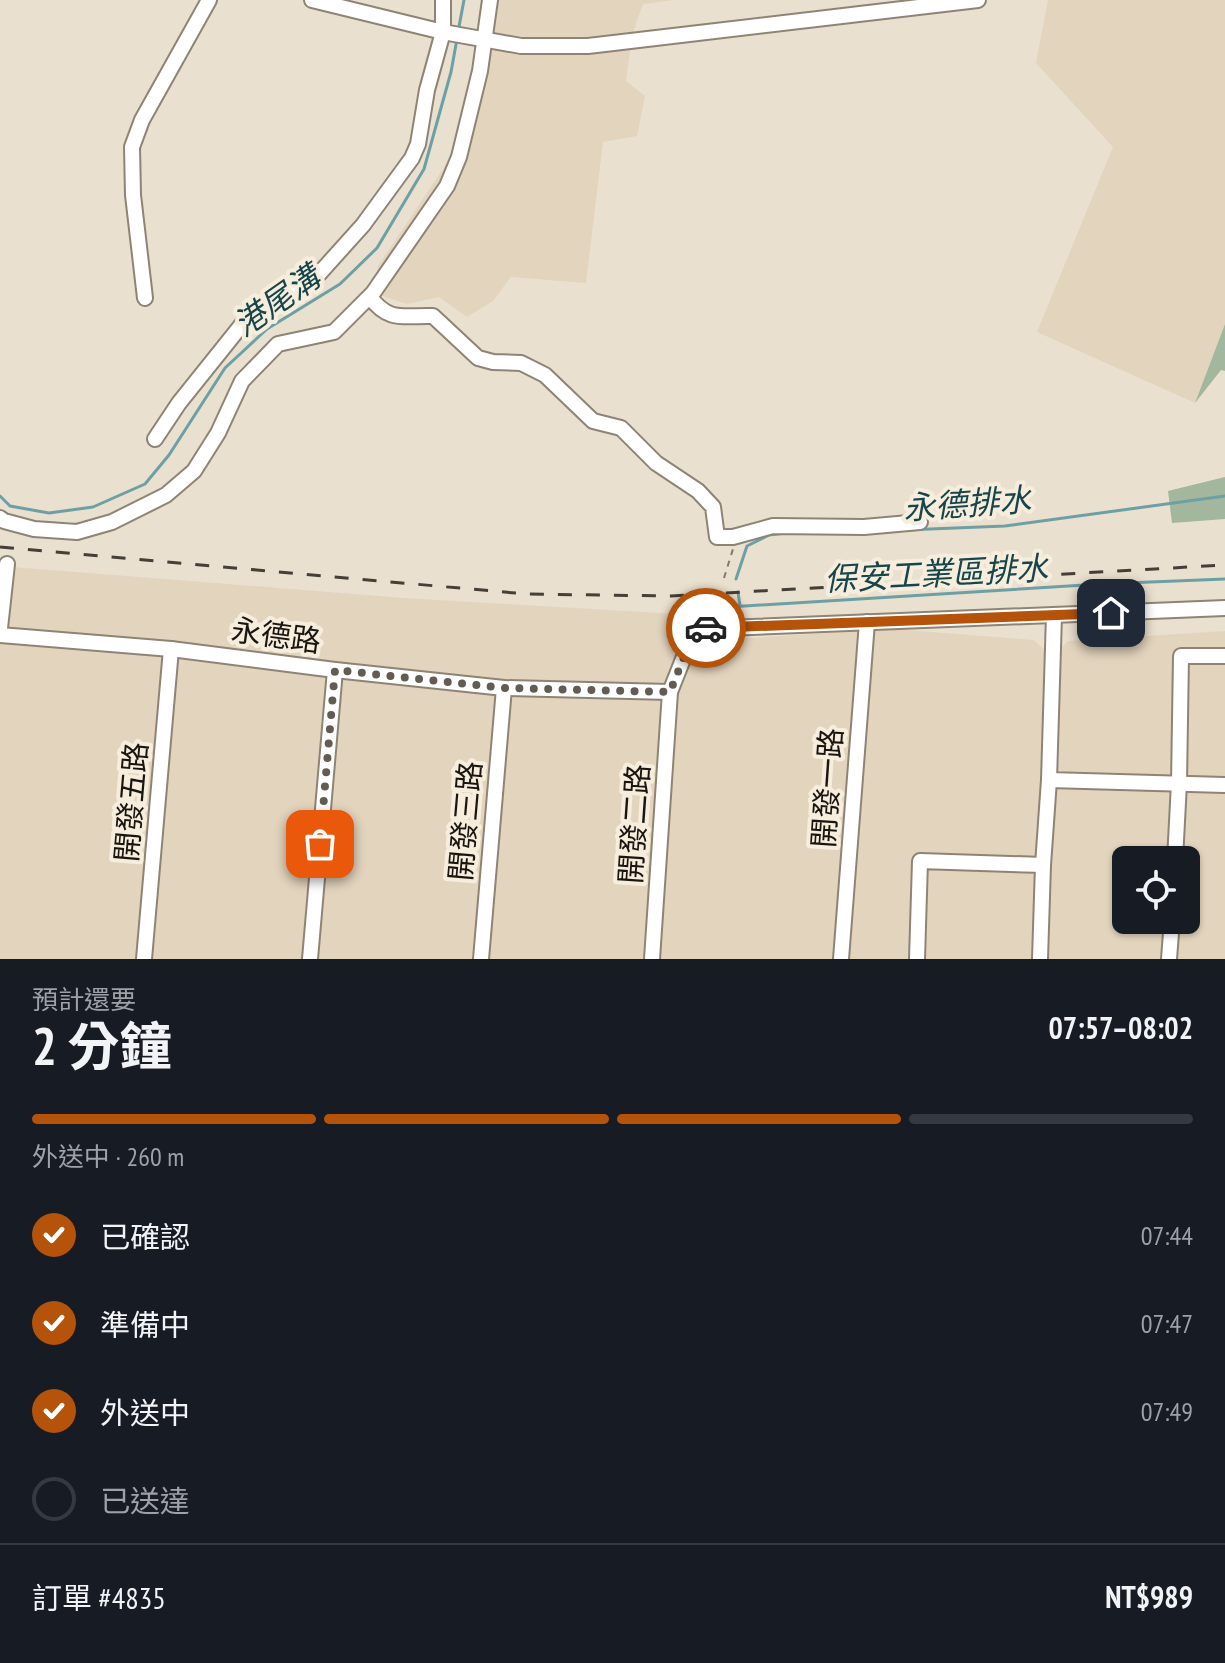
<!DOCTYPE html>
<html lang="zh-TW">
<head>
<meta charset="utf-8">
<style>
  body { margin:0; font-family:"PT Sans Narrow","Noto Sans TC",sans-serif; background:#20242c; color:#f1f3f6; height:100vh; display:flex; flex-direction:column; font-size:30px; white-space:nowrap }
  * { box-sizing:border-box; margin:0 }
  p { font-size:26px; color:#9ea1a6 }
  .icon { flex:none; width:44px; height:44px; fill:none; stroke:currentColor; stroke-width:2; stroke-linecap:round; stroke-linejoin:round }
  .map { position:relative; height:959px; overflow:hidden }
  .side { display:flex; flex-direction:column; background:#171b24; flex:1 }
  .side>* { flex:none }
  .fabs { position:absolute; left:1112px; top:846px; display:grid; gap:16px }
  .fabs a { display:grid; place-items:center; width:88px; height:88px; border-radius:12px; background:#171b24; box-shadow:0 2px 6px #0004; font-size:40px }
  .pin { position:absolute; display:grid; place-items:center; width:68px; height:68px; color:#fff; margin:-34px; border-radius:16px; box-shadow:0 4px 12px #0006 }
  .courier { position:absolute; display:grid; place-items:center; width:80px; height:80px; margin:-40px; border:6px solid #b45309; border-radius:50%; background:#fff; color:#222; box-shadow:0 2px 10px #0007 }
  .head em { font-style:normal; font-weight:700 }
  .head div { display:flex; flex-direction:column-reverse }
  .head { display:flex; align-items:center; justify-content:space-between; height:136px; padding:0 32px }
  h1 { font-size:52px; font-weight:700; line-height:60px }
  .bar { display:grid; grid-template-columns:repeat(4,1fr); gap:12px 8px; align-content:center; height:96px; padding:0 32px }
  .bar i { height:10px; border-radius:6px; background:#363941 }
  .bar .selected { background:#b45309 }
  .bar p { grid-column:span 4 }
  .line { display:flex; align-items:center; gap:20px; padding:0 32px; border-top:2px solid #363941 }
  .line div { flex:1 }
  ol { padding:0 32px; list-style:none }
  li { display:flex; align-items:center; gap:24px; height:88px }
  li p { margin-inline-start:auto }
  li .icon { padding:8px; border-radius:50%; background:#b45309; color:#fff; stroke-width:4 }
  li:last-child { color:#9ea1a6 }
  li i { width:44px; height:44px; border:4px solid #363941; border-radius:50% }
  .map>svg:first-child { display:block }
  .built { fill:#e3d4bd; fill-rule:evenodd }
  .green { fill:#a2b79d }
  .lines { fill:none; stroke-linecap:round; stroke-linejoin:round }
  .stream { stroke:#6ca0a5; stroke-width:3 }
  .minor-casing { stroke:#8e8475; stroke-width:18 }
  .path { stroke:#817a6f; stroke-width:2; stroke-dasharray:6 6; stroke-linecap:butt }
  .minor { stroke:#fff; stroke-width:14 }
  .rail { stroke:#453f38; stroke-width:3; stroke-dasharray:14 14; stroke-linecap:butt }
  .done { stroke:#625c53; stroke-width:8; stroke-dasharray:0 14.4 }
  .route { stroke:#b45309; stroke-width:10 }
  .labels { text-anchor:middle; stroke-width:8; stroke-linejoin:round; paint-order:stroke }
  .street-label { font-size:30px; fill:#191510; stroke:#f7eddc }
  .water-label { font-size:32px; font-style:italic; fill:#16464b; stroke:#f7eddc }
</style>
</head>
<body>
<div class="map">
<svg width="1225" height="959" viewBox="0 0 1225 959">
  <rect width="100%" height="100%" fill="#eae0cf"/>
  <g class="built">
    <polygon points="482,0 674,0 643,4 632,35 626,81 645,96 637,136 603,142 586,283 511,277 493,301 467,317 439,297 407,304 373,293 378,266 457,148 476,51"/>
    <polygon points="1048,0 1225,0 1225,324 1195,403 1037,332 1113,147 1036,63"/>
    <path d="M0 566 404 598 677 614 671 643 894 629 1034 640 1052 657 1068 641 1225 631V959H0ZM1126 860H1186V920H1126Z"/>
  </g>
  <g class="green">
    <polygon points="1225,324 1225,371 1221,370 1195,403"/>
    <polygon points="1225,477 1225,519 1172,523 1168,491"/>
  </g>
  <g class="lines">
    <g class="stream">
      <polyline points="458,32 464,0"/>
      <polyline points="0,496 10,506 49,513 93,507 145,484 169,455 225,368 267,329 340,284 377,248 424,169 451,72 457,39"/>
      <polyline points="905,530 1005,526 1225,496"/>
      <polyline points="736,579 747,546 769,535 786,533"/>
      <polyline points="738,592 740,606"/>
      <polyline points="697,609 1101,584 1225,579"/>
    </g>
    <g class="minor-casing">
      <g id="minor">
        <polyline points="312,0 443,32 521,46 588,46 978,0"/>
        <path d="M370 297C389 323 404 315 433 316L478 358 493 362 521 363 545 375 593 421 621 428 656 463 698 491 713 507 717 537H733L773 526 864 527 920 522"/>
        <polyline points="145,298 133,195 132,147 142,120 209,0"/>
        <polyline points="155,439 179,403 252,312 278,294 291,292 309,285 363,225 412,158 418,144 427,90 443,32 443,0"/>
        <polyline points="0,518 4,521 34,529 77,532 112,522 166,495 194,471 218,433 242,381 278,344 334,332 373,293 447,186 459,157 480,71 490,0"/>
        <polyline points="1054,615 1049,780 1225,785"/>
        <polyline points="0,628 7,564"/>
        <polyline points="0,635 171,649 335,670 504,688 670,692 691,639 702,629 1225,608"/>
        <polyline points="1175,860 1179,783 1181,656 1225,656"/>
        <polyline points="144,959 171,649"/>
        <polyline points="310,959 335,670"/>
        <polyline points="481,959 504,688"/>
        <polyline points="652,959 670,692"/>
        <polyline points="841,959 867,622"/>
        <polyline points="917,959 920,861 1043,865"/>
        <polyline points="1040,959 1043,865 1049,780"/>
        <polyline points="1169,959 1172,920"/>
      </g>
    </g>
    <polyline class="path" points="724,578 733,549"/>
    <use href="#minor" class="minor"/>
    <polyline class="rail" points="0,547 526,594 671,596 1225,565"/>
  </g>
  <g class="lines">
    <polyline class="done" points="320,844 335,670 504,688 670,692 691,639 706,628"/>
    <polyline class="route" points="706,628 1111,613"/>
  </g>
  <g class="labels">
    <g class="street-label">
      <text transform="translate(276 636) rotate(8)" y="10">永德路</text>
      <text transform="translate(828 788) rotate(-86)" y="10">開發一路</text>
      <text transform="translate(132 802) rotate(-85)" y="10">開發五路</text>
      <text transform="translate(466 821) rotate(-85)" y="10">開發三路</text>
      <text transform="translate(635 824) rotate(-86)" y="10">開發二路</text>
    </g>
    <g class="water-label">
      <text transform="translate(277 301) rotate(-35)" y="11">港尾溝</text>
      <text transform="translate(967 504) rotate(-4)" y="11">永德排水</text>
      <text transform="translate(936 574) rotate(-3)" y="11">保安工業區排水</text>
    </g>
  </g>
</svg>
<div class="fabs">
<a><svg class="icon" aria-label="locate" viewBox="0 0 24 24"><circle cx="12" cy="12" r="6"/><path d="M12 2v4M12 18v4M2 12h4M18 12h4"/></svg></a>
</div>
<div class="pin" style="left:320px;top:844px;background:#ea580c"><svg class="icon" aria-label="bag" viewBox="0 0 24 24"><path d="M5 8h14l-1 12H6zM9 8a3 3 0 0 1 6 0"/></svg></div>
<div class="pin" style="left:1111px;top:613px;background:#1f2937"><svg class="icon" aria-label="home" viewBox="0 0 24 24"><path d="M3 11l9-7 9 7M6 9v11h12V9"/></svg></div>
<div class="courier" style="left:706px;top:628px"><svg class="icon" aria-label="car" viewBox="0 0 24 24"><path d="M5 17H2v-5l4-1 3-4h7l3 4 3 1v5h-3M9 17h6M6 11h13"/><circle cx="7" cy="17" r="2"/><circle cx="17" cy="17" r="2"/></svg></div>
</div>
<section class="side">
<div class="head"><div><h1>2 分鐘</h1><p>預計還要</p></div><em>07:57–08:02</em></div>
<div class="bar"><i class="selected"></i><i class="selected"></i><i class="selected"></i><i></i><p>外送中 · 260 m</p></div>
<ol>
<li><svg class="icon" aria-label="check" viewBox="0 0 24 24"><path d="M5 12l5 5 9-10"/></svg>已確認<p>07:44</p></li>
<li><svg class="icon" aria-label="check" viewBox="0 0 24 24"><path d="M5 12l5 5 9-10"/></svg>準備中<p>07:47</p></li>
<li><svg class="icon" aria-label="check" viewBox="0 0 24 24"><path d="M5 12l5 5 9-10"/></svg>外送中<p>07:49</p></li>
<li><i></i>已送達</li>
</ol>
<div class="line" style="height:104px"><div>訂單 #4835</div><b>NT$989</b></div>
</section>
</body>
</html>
